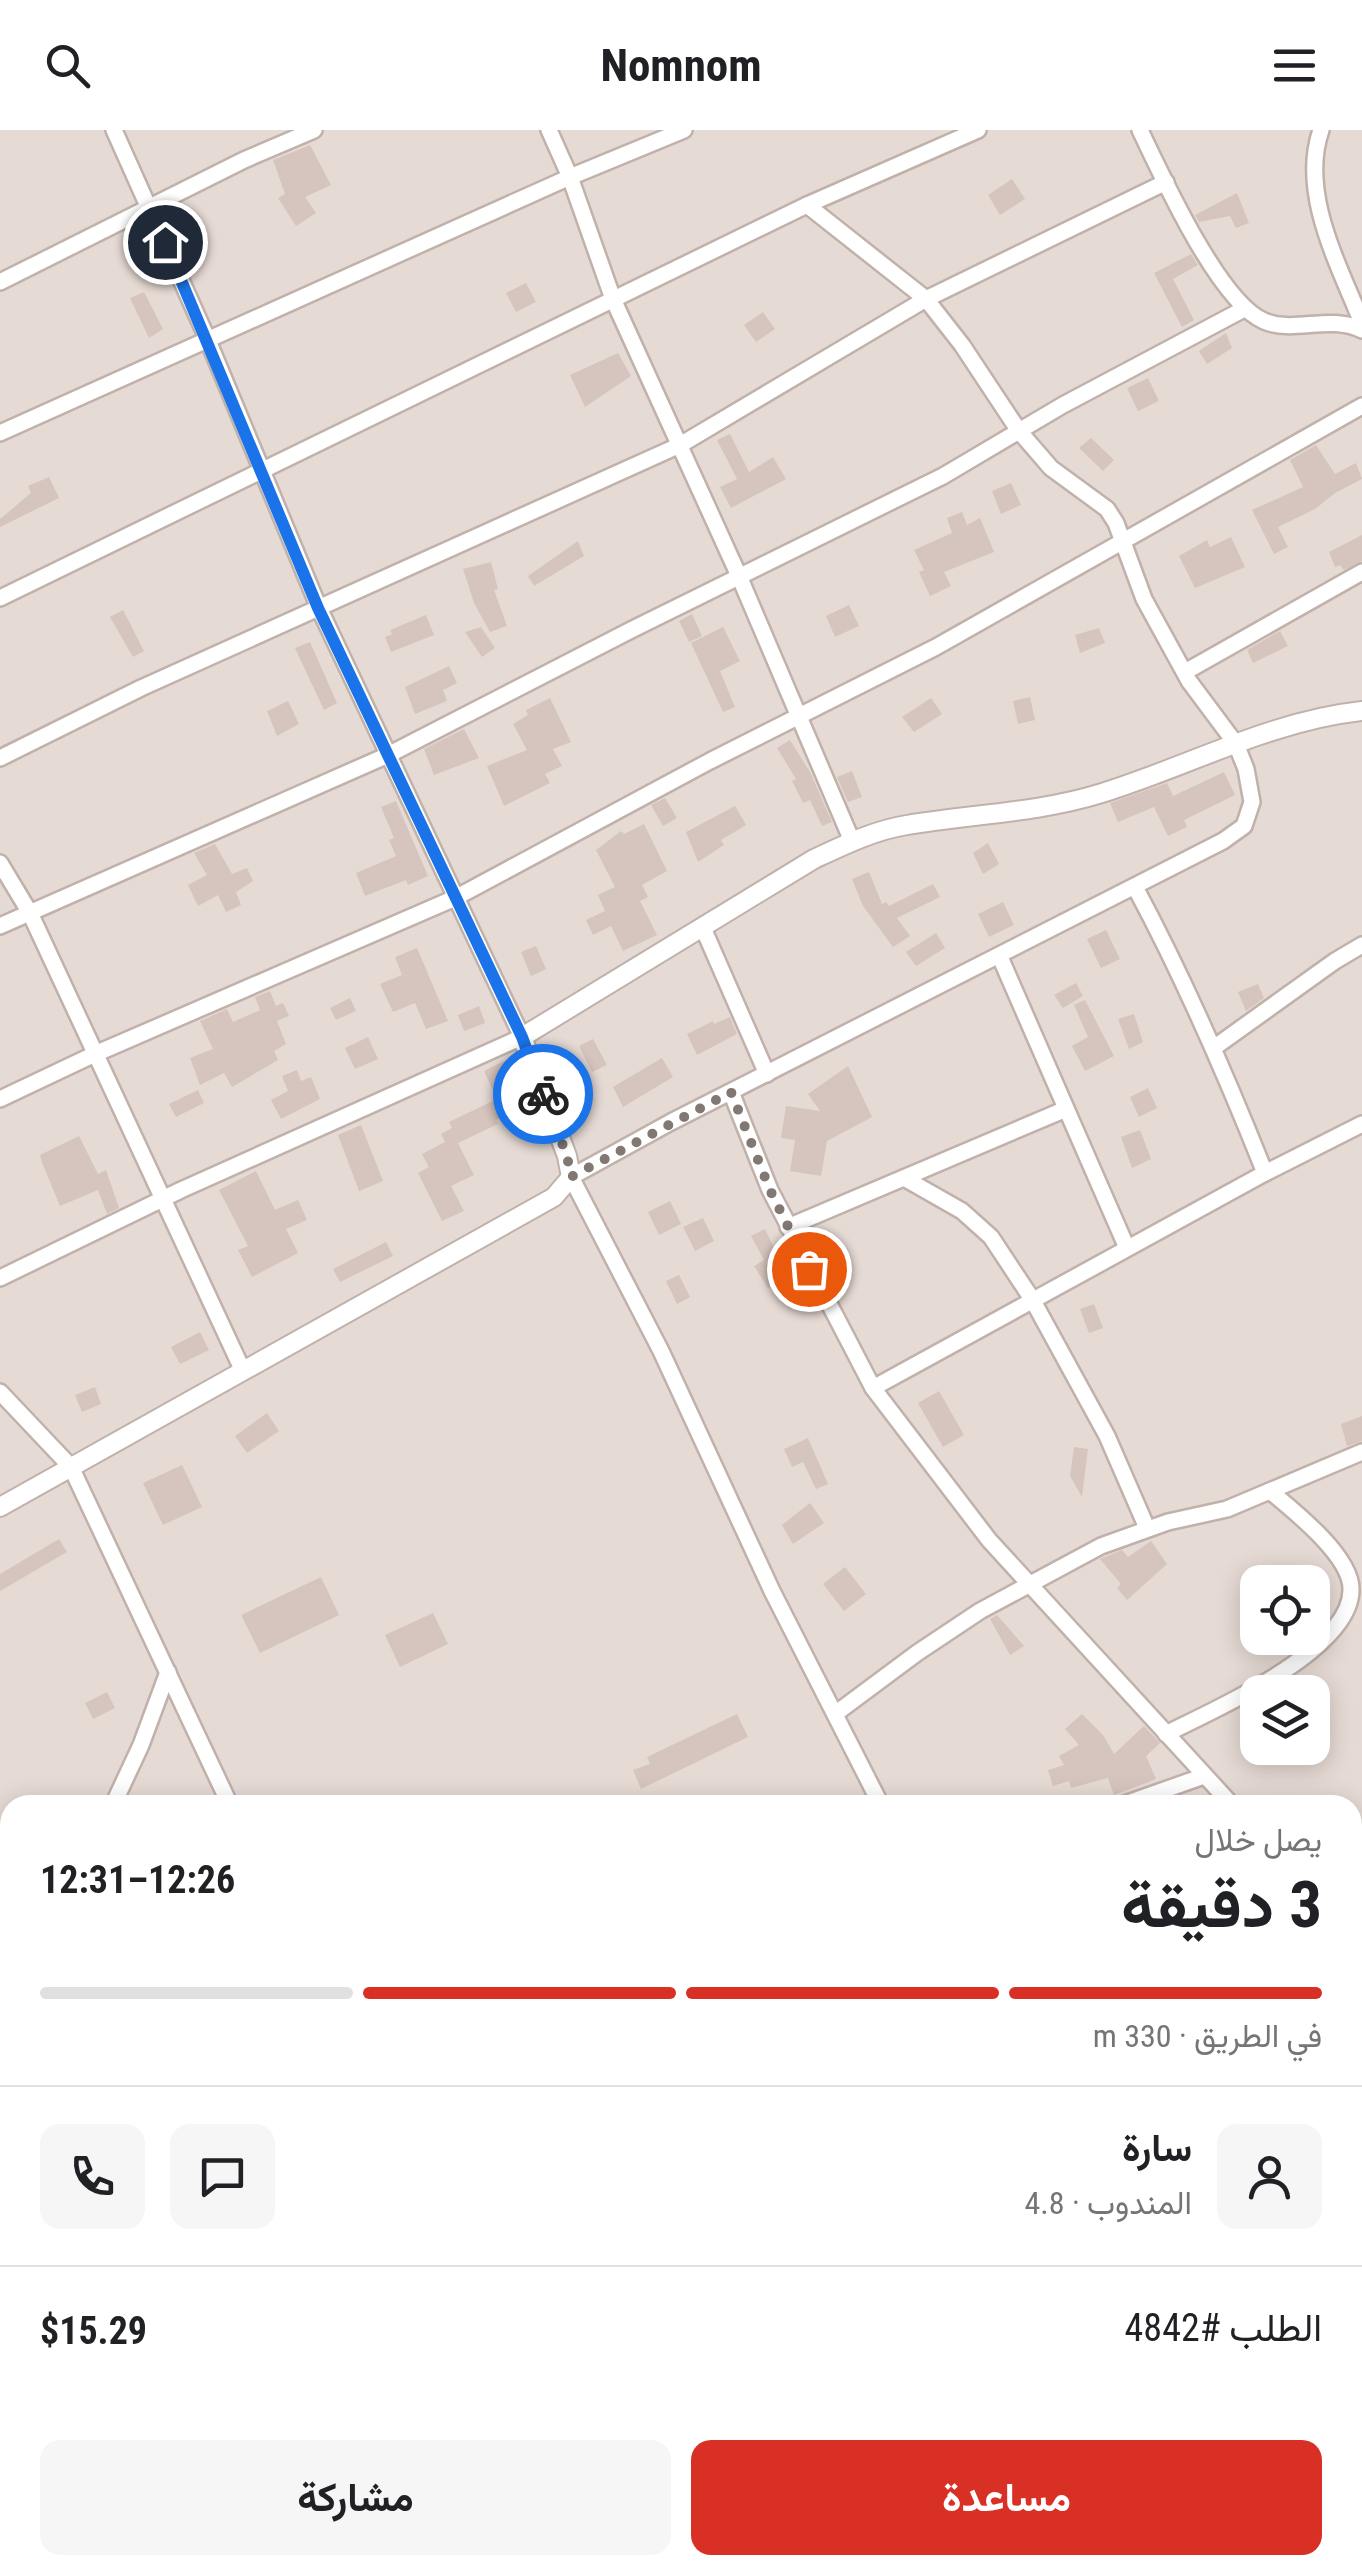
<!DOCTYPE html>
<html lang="ar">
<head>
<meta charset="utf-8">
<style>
  body { margin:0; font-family:"Roboto Condensed",Vazirmatn,sans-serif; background:#f6f6f6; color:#202124; direction:rtl; height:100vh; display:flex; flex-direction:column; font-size:38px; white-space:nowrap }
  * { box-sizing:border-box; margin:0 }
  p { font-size:32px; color:#757577 }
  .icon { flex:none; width:55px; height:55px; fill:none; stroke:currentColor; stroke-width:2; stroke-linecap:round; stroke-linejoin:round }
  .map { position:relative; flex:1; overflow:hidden; direction:ltr }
  .details { position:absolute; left:0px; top:1665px; width:1362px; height:780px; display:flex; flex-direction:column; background:#fff; border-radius:30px 30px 0 0; box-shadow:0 5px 25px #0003; direction:rtl }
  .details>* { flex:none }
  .tools { position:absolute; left:1240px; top:1435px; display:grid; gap:20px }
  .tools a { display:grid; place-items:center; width:90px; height:90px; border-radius:20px; background:#fff; box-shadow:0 5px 25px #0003; font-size:50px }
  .pin { position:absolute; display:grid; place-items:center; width:85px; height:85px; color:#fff; margin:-42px; border:5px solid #fff; border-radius:50%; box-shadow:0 2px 10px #0007 }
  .courier { position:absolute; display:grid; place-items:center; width:100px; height:100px; margin:-50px; border:8px solid #1a73e8; border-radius:50%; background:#fff; color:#222; box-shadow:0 2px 12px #0007 }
  .head em { font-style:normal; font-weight:700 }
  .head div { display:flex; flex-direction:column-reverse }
  .head { display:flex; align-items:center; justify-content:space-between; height:170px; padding:0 40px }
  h1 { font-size:65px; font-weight:700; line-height:75px }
  .bar { display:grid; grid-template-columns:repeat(4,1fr); gap:15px 10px; align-content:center; height:120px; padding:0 40px }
  .bar i { height:12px; border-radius:8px; background:#e0e0e0 }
  .bar .active { background:#d93025 }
  .bar p { grid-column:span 4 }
  .line { display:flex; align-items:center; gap:25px; padding:0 40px; border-top:2px solid #e0e0e0 }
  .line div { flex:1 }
  .round { display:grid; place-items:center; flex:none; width:105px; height:105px; border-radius:20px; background:#f6f6f6 }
  .primary-button { display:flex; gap:20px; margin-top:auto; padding:20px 40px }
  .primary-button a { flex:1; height:115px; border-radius:20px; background:#d93025; color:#fff; font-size:40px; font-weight:700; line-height:115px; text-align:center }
  .primary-button a+a { background:#f6f6f6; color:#202124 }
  header { display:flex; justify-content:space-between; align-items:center; height:130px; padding:0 40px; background:#fff; font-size:45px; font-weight:700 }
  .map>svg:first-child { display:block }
  .residential { fill:#e6dad4; fill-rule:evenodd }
  .building { fill:#d6c5be }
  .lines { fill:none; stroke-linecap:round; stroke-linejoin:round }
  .minor-casing { stroke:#c0b2ab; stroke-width:20 }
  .tertiary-casing { stroke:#c0b2ab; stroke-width:22 }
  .minor { stroke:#fff; stroke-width:15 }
  .tertiary { stroke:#fff; stroke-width:18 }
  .done { stroke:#817773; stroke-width:10; stroke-dasharray:0 18 }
  .route { stroke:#1a73e8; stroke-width:12 }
</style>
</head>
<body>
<header><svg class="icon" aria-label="menu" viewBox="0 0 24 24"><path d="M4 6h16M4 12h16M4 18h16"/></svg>Nomnom<svg class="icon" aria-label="search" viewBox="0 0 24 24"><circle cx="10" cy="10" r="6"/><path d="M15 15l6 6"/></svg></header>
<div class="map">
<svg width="1362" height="2445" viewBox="0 0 1362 2445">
  <rect width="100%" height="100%" fill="#f2eae5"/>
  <path class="residential" d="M0 0H1362V2445H0ZM1258 1452H1312V1508H1258ZM1258 1562H1312V1618H1258ZM10 1675H1352V2435H10Z"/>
  <g class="building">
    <polygon points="310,15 331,55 305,67 316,83 296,96 278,68 285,64 273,30"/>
    <polygon points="1012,49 1025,69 1000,85 988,65"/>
    <polygon points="1237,63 1249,93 1236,98 1230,86 1199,92 1195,85"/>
    <polygon points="1191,124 1198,135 1173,149 1194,190 1182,197 1154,143"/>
    <polygon points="526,153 536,172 516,182 506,163"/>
    <polygon points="144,162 163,199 149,208 130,168"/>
    <polygon points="763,182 775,199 756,212 744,195"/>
    <polygon points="1226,203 1232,218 1207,234 1199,221"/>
    <polygon points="618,223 631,246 585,277 570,245"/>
    <polygon points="1148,248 1159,271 1138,281 1127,258"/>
    <polygon points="730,304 749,342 773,327 786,349 731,378 720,357 737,349 717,310"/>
    <polygon points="1091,308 1114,330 1103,341 1079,318"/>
    <polygon points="1316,315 1335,344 1356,333 1362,349 1335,363 1315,379 1278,397 1288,417 1274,424 1252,380 1303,357 1290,330"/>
    <polygon points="49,347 59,368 0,397 0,389 31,363 28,356"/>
    <polygon points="1011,353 1021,375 1001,384 992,361"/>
    <polygon points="962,382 967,395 980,388 994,422 944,442 951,456 930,466 919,442 924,440 914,420 952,403 947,388"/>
    <polygon points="1362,405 1362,431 1344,440 1340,435 1335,437 1329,422"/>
    <polygon points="1231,407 1245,437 1195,458 1179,426 1207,410 1210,417"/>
    <polygon points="578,411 584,426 534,456 528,446"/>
    <polygon points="491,432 498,459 494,460 507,496 490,502 474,473 463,439"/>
    <polygon points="849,475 859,496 835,507 826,486"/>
    <polygon points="123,480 144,521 133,527 110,487"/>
    <polygon points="692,484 702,506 689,512 679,491"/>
    <polygon points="426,485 434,505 391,522 385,507 392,504 390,500"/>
    <polygon points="481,497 495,518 482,527 465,502"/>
    <polygon points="723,497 740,531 720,541 735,577 723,582 691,513"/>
    <polygon points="1099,498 1105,513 1080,523 1075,505"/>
    <polygon points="1280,501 1288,516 1253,533 1247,520"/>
    <polygon points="310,512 337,573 324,580 295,518"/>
    <polygon points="449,536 457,553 443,560 447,571 415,584 405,557"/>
    <polygon points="1030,567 1035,590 1018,594 1013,571"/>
    <polygon points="550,568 571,612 553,619 562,636 545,644 550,653 504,676 487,636 527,620 513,594 528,585 526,580"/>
    <polygon points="931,568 942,584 914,602 902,587"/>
    <polygon points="288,571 299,594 277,606 267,581"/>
    <polygon points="464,599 479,628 434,645 424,619"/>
    <polygon points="790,610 810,642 832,692 822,696 810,670 803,673 792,651 796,649 777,618"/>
    <polygon points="852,641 862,667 848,672 837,647"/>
    <polygon points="1224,642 1235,665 1184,690 1187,697 1168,706 1154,677 1118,692 1110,673 1167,653 1173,666"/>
    <polygon points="665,668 677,688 663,696 651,675"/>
    <polygon points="396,671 428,746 408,755 406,750 365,766 356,743 396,726 389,710 394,708 381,677"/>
    <polygon points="735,676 746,695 721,710 724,715 698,732 686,702"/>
    <polygon points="644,694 667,741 642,755 648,767 640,771 657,805 623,821 611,796 593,805 586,790 605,781 598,765 615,757 596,720 621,701 624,704"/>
    <polygon points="988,713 999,734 983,744 973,723"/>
    <polygon points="215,714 232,744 247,738 253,751 236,762 241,775 226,782 218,765 198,776 188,755 207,745 194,723"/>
    <polygon points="869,742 882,774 886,772 889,776 933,754 940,767 897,788 910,806 893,817 863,776 852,749"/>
    <polygon points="1003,772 1014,795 989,807 978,784"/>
    <polygon points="1106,800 1120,829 1101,838 1087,809"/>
    <polygon points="936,803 945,818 916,836 906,822"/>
    <polygon points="536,816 546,839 531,846 521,822"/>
    <polygon points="417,818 448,891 426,899 415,873 393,882 380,854 402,845 395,827"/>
    <polygon points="1076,853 1083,866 1063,878 1054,865"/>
    <polygon points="1258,854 1264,868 1246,881 1238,862"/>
    <polygon points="270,861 276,876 283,873 289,886 277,891 286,914 274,921 278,930 232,957 224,943 200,955 190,928 213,919 200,891 227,879 233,892 260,880 255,867"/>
    <polygon points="350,868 356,881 336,890 330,878"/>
    <polygon points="1085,870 1114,926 1085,941 1072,916 1088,907 1074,875"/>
    <polygon points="479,876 485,893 464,901 458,885"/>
    <polygon points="1134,884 1143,912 1129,919 1118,889"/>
    <polygon points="730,887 737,904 697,925 687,904 713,891 714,894"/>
    <polygon points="368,907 378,929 355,939 345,918"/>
    <polygon points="593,909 607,935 592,942 579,916"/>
    <polygon points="512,927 521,945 514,948 526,974 496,990 498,994 458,1013 474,1045 451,1056 464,1081 442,1091 418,1043 429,1037 422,1024 445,1012 441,1004 452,998 449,992 497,969 484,941"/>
    <polygon points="662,928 673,947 623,977 613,957"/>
    <polygon points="848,936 872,987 827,1011 821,1046 790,1041 795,1010 781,1008 786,976 820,981 808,964"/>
    <polygon points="297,940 301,951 311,947 320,969 281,989 271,970 288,961 282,946"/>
    <polygon points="1148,958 1157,978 1139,987 1130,967"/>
    <polygon points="198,960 204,973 176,987 169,974"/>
    <polygon points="361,995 383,1051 359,1061 338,1005"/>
    <polygon points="1140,1000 1151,1029 1132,1038 1121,1007"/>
    <polygon points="79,1006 98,1044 106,1040 119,1078 107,1084 98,1060 60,1076 43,1035 40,1025"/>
    <polygon points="256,1041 275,1080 298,1070 307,1090 286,1099 298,1123 252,1147 238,1120 248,1116 219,1060"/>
    <polygon points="670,1071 681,1094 659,1105 648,1082"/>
    <polygon points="703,1088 714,1111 695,1121 683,1097"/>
    <polygon points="765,1099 776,1122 783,1118 797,1139 768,1158 754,1136 764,1130 751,1106"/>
    <polygon points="386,1112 393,1126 340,1152 333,1139"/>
    <polygon points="679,1145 690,1167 677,1174 666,1151"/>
    <polygon points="1094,1174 1103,1198 1089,1203 1080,1179"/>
    <polygon points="200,1202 209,1220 180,1234 171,1217"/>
    <polygon points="95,1257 101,1274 82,1282 75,1265"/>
    <polygon points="939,1261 964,1305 943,1317 918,1273"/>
    <polygon points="267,1283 279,1301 247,1323 235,1306"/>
    <polygon points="1362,1286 1362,1311 1347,1316 1341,1294"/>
    <polygon points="808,1308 828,1354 816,1359 803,1332 792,1337 784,1319"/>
    <polygon points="1074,1317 1088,1319 1082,1367 1070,1346"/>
    <polygon points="182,1335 202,1377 163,1395 143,1353"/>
    <polygon points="810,1373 824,1393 793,1414 782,1395"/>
    <polygon points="59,1409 67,1422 0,1461 0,1444"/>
    <polygon points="1151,1411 1167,1434 1127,1470 1117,1458 1121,1454 1100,1429 1122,1420 1128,1427"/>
    <polygon points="845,1437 866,1464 844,1481 823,1454"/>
    <polygon points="321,1447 339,1485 260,1523 241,1485"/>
    <polygon points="433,1483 448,1514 400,1537 385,1505"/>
    <polygon points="997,1485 1024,1516 1010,1525 990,1489"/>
    <polygon points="107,1562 115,1578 93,1589 85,1573"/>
    <polygon points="737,1584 748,1607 641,1659 633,1640 650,1634 647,1627"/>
    <polygon points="1082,1584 1103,1605 1114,1624 1144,1596 1160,1613 1146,1626 1156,1649 1114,1665 1108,1648 1071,1658 1069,1651 1053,1656 1048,1640 1064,1635 1059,1626 1079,1615 1065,1599"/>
  </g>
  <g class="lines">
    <g class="minor-casing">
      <g id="minor">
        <polyline points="549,0 570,47 613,169 739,446 852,711"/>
        <path d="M1140 0C1162 46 1219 172 1264 191 1294 204 1329 184 1362 200"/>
        <path d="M1321 0C1299 63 1339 135 1362 193"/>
        <polyline points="807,75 926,169 962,215 1019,301 1051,338 1107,379 1116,393 1144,469 1189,551 1236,614 1246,639 1252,672 1244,696 1223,711 671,992 571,1047 661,1221 772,1461 881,1675"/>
        <polyline points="0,152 244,30 314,0"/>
        <polyline points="0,303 570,47 684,0"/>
        <polyline points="0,468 807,75 978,0"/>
        <polyline points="1185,542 1362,442"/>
        <polyline points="0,628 141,558 680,315 926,169 1166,52"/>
        <polyline points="0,733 30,783 243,1241"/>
        <path d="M1135 757C1185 850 1226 945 1265 1043"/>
        <polyline points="0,796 388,625 633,499 943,346 1063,275 1244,179"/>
        <polyline points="703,798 767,944"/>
        <polyline points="1000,827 1127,1118"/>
        <polyline points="1215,917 1335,831 1362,815"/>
        <polyline points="731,962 770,1060 873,1258 989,1410 1232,1675"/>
        <polyline points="0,969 95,924 455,768 710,631 936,517 1362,276"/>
        <polyline points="904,1048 962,1081 991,1107 1032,1169 1107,1306 1147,1398"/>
        <polyline points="788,1097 1066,979"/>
        <polyline points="0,1148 181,1060 522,907 319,478 207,208 114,0"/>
        <polyline points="873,1258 1265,1043 1362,994"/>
        <polyline points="0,1262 71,1337 230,1675"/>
        <polyline points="835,1584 917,1523 980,1481 1101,1416 1168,1392 1227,1379 1362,1322"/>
        <path d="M1166 1604C1215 1579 1352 1520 1351 1459 1351 1426 1294 1381 1270 1361"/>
        <polyline points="113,1675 141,1615 168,1542"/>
        <polyline points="1122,1675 1204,1646"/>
        <polyline points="1352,1721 1362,1713"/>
        <polyline points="1352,1799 1362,1808"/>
        <polyline points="1352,1942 1362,1933"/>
        <polyline points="0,1965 10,1936"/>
        <polyline points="0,2085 10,2084"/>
        <polyline points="1352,2113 1362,2105"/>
        <polyline points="1352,2178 1362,2188"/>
        <polyline points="0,2310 10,2321"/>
        <polyline points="1352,2357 1362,2352"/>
        <polyline points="127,2435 137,2445"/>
        <polyline points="717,2435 721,2445"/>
        <polyline points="967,2435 973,2445"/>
        <polyline points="612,2445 642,2435"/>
        <polyline points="1186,2445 1205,2435"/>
      </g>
    </g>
    <g class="tertiary-casing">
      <path id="tertiary" d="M0 1377 554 1067 571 1047 567 1026 522 907 814 729C844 715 875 700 907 695 972 684 1038 683 1102 663 1189 636 1270 591 1362 581"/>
    </g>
    <use href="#minor" class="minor"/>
    <use href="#tertiary" class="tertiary"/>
  </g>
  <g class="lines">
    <polyline class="done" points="543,964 567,1026 571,1047 731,962 770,1060 809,1139"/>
    <polyline class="route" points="165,112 318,478 522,907 543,964"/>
  </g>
</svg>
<div class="tools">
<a><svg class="icon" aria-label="locate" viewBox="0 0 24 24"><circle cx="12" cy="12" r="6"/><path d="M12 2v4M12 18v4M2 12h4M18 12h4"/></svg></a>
<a><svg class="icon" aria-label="layers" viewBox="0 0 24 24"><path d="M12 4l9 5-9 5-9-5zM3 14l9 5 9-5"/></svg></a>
</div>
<div class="pin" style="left:809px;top:1139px;background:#ea580c"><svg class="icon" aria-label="bag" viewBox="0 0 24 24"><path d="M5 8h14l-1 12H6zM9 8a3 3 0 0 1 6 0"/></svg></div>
<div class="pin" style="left:165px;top:112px;background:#1f2937"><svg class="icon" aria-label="home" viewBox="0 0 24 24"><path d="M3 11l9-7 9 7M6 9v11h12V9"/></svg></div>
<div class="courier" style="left:543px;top:964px"><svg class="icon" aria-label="bike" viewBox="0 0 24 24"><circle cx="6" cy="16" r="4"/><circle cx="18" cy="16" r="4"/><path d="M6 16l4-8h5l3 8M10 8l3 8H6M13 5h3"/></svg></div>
<section class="details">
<div class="head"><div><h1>3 دقيقة</h1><p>يصل خلال</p></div><em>12:26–12:31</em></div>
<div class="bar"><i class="active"></i><i class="active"></i><i class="active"></i><i></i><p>في الطريق · 330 m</p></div>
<div class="line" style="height:180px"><a class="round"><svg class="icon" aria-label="person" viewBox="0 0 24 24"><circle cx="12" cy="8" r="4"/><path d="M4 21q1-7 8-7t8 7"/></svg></a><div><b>سارة</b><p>المندوب · 4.8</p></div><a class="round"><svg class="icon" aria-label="chat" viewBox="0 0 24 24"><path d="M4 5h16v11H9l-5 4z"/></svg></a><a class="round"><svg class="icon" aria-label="phone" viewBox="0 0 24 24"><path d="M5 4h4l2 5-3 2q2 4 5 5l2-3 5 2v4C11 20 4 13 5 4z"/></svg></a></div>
<div class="line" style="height:130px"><div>الطلب #4842</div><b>$15.29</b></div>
<div class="primary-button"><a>مساعدة</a><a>مشاركة</a></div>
</section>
</div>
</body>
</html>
